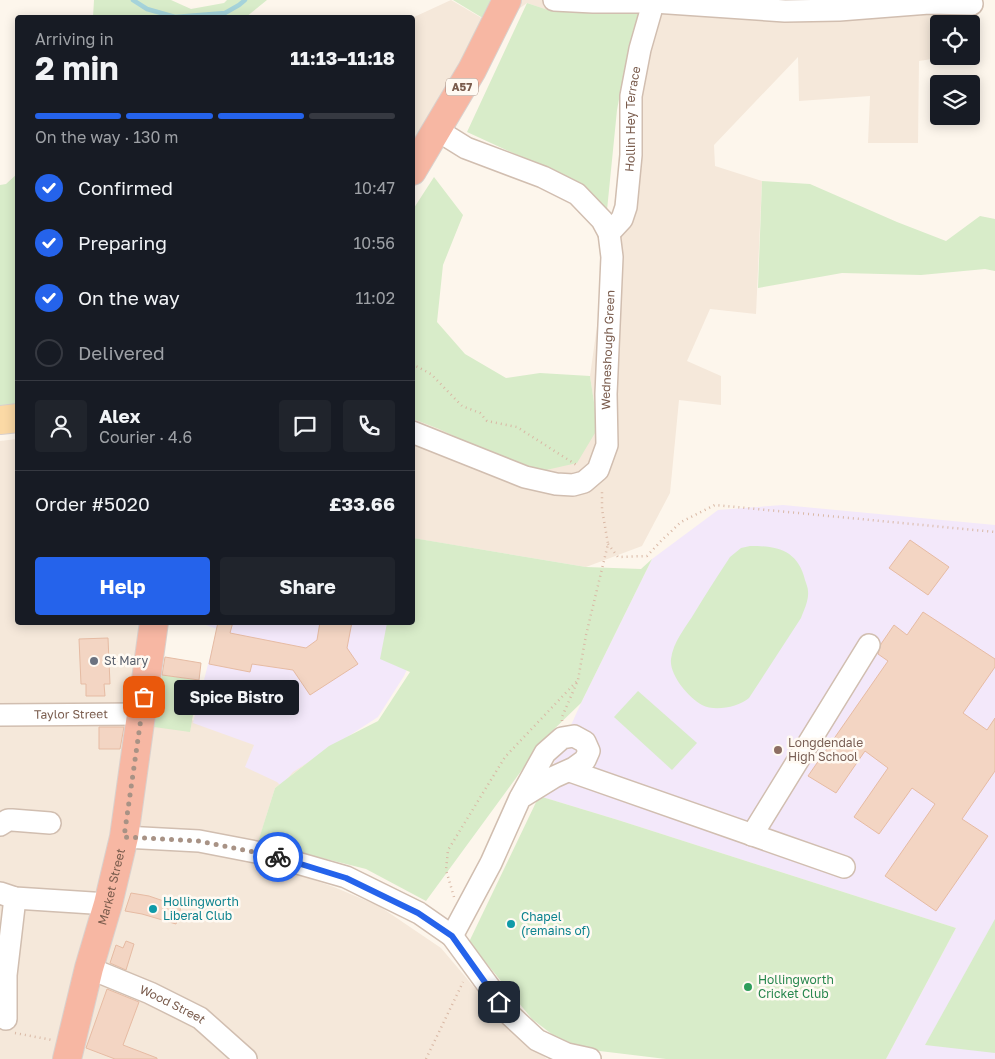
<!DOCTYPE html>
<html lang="en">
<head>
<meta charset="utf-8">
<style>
  body { margin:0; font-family:"Golos Text",sans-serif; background:#20242c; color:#f1f3f6; height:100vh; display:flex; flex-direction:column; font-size:19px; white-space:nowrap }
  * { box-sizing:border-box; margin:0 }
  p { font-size:16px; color:#9ea1a6 }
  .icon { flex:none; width:28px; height:28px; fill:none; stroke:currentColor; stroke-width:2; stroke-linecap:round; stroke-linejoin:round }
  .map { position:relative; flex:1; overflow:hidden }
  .sheet { position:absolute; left:15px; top:15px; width:400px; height:610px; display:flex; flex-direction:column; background:#171b24; border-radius:5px; box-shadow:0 2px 12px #0003 }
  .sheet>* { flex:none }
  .tools { position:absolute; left:930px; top:15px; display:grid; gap:10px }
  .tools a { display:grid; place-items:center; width:50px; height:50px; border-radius:5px; background:#171b24; box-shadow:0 2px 12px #0003; font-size:25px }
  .pin { position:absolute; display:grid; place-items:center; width:42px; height:42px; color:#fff; margin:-21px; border-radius:10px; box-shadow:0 2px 8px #0006 }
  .courier { position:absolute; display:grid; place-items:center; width:50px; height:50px; margin:-25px; border:4px solid #2563eb; border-radius:50%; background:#fff; color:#222; box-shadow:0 1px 6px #0007 }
  .bubble { position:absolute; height:35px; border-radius:5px; background:#171b24; box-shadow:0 2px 12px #0003; font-size:16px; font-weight:700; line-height:35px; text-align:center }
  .head em { font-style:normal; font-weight:700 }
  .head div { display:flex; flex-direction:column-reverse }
  .head { display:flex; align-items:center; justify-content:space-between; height:85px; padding:0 20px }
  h1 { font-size:32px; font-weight:700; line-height:38px }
  .bar { display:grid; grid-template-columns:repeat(4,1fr); gap:8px 5px; align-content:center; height:60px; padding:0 20px }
  .bar i { height:6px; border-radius:4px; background:#363941 }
  .bar .current { background:#2563eb }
  .bar p { grid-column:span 4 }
  .line { display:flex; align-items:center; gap:12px; padding:0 20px; border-top:1px solid #363941 }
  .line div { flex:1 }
  .round { display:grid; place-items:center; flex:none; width:52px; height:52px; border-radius:5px; background:#20242c }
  ol { padding:0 20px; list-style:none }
  li { display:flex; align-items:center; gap:15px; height:55px }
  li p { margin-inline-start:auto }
  li .icon { padding:5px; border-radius:50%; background:#2563eb; color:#fff; stroke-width:4 }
  li:last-child { color:#9ea1a6 }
  li i { width:28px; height:28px; border:2px solid #363941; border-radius:50% }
  .primary-button { display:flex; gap:10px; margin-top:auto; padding:10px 20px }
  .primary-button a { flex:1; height:58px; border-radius:5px; background:#2563eb; color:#fff; font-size:20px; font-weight:700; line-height:58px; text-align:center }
  .primary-button a+a { background:#20242c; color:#f1f3f6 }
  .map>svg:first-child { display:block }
  .residential { fill:#f5e8da }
  .education { fill:#f3e8fa }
  .green { fill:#d8ecc9 }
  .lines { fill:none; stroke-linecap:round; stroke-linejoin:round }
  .stream { stroke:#a5d3da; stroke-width:4.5 }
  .building { fill:#f3d5c3; stroke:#e6bba3 }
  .minor-casing { stroke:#d1beb0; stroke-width:24 }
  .major-casing { stroke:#dad1cd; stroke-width:30 }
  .highway-casing { stroke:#dad1cd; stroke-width:30 }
  .path { stroke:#d9b8a5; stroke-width:2.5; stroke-dasharray:1 4; stroke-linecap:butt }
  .minor { stroke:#fff; stroke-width:21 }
  .major { stroke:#fbd9a5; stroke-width:28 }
  .highway { stroke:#f7b7a3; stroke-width:28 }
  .done { stroke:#a89285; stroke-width:5; stroke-dasharray:0 9 }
  .route { stroke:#2563eb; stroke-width:6 }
  .worship-dot { fill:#6b7280; stroke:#fffaf3; stroke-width:2 }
  .education-dot { fill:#8d6e63; stroke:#fffaf3; stroke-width:2 }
  .culture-dot { fill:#0f9aa8; stroke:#fffaf3; stroke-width:2 }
  .leisure-dot { fill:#2e9e5b; stroke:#fffaf3; stroke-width:2 }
  .labels { text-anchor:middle; stroke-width:5; stroke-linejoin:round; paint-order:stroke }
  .shield { fill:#fffaf3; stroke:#a28b7f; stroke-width:1 }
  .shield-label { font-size:11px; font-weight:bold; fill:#7a5c4d }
  .street-label { font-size:12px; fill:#7a5c4d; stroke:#fffaf3 }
  .worship-label { font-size:12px; fill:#5b616d; stroke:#fffaf3; text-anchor:start }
  .education-label { font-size:12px; fill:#785e54; stroke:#fffaf3; text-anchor:start }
  .culture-label { font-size:12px; fill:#0d838f; stroke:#fffaf3; text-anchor:start }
  .leisure-label { font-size:12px; fill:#27864d; stroke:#fffaf3; text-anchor:start }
</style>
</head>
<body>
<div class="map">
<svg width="995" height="1059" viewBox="0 0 995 1059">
  <rect width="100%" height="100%" fill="#fdf6ec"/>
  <g class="residential">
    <polygon points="451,0 485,20 496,0 931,0 938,58 919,61 918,143 868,143 870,96 799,101 798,57 714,145 715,166 762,181 756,314 710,309 687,361 721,376 721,405 679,400 670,493 642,546 586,567 412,538 413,419 439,429 598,428 590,376 641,13 553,12 527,3 479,38 442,105 413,139 412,18"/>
    <polygon points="17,439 18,622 141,623 133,709 329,746 275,788 253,859 334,887 379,906 441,948 508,1027 547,1059 0,1059 0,441"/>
  </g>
  <g class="education">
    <polygon points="783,505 995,525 995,1059 886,1059 956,928 618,820 539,796 581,703 652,559 718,510"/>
    <polygon points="207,623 399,623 408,667 404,676 378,717 293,772 281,786 277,782 245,767 254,745 193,723 217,629 206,625"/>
  </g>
  <g class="green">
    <polygon points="94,0 171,0 191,9 224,3 227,0 267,0 246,17 93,17"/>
    <polygon points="453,0 496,0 486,20"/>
    <polygon points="527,3 548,10 641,13 629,45 617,110 607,210 578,183 467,132"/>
    <polygon points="17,174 17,406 0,408 0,185 6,184"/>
    <polygon points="434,177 463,215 443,265 437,322 465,354 506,378 540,373 590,376 598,428 577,463 533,473 439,429 413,419 412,211"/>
    <polygon points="762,181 810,184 897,222 946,241 980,216 995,219 995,271 985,269 921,275 842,273 758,288"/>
    <polygon points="413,538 586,567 641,569 652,559 581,703 546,737 426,901 366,869 258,842 275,788 329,746 378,721 410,672 380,659 387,623 412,622"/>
    <path d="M750 546C777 546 798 550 805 580 806 583 808 588 808 591 809 600 804 610 801 618L749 698C738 707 715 712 702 705 689 698 669 675 671 659 673 642 686 627 695 612 706 594 718 575 730 557L741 548Z"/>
    <polygon points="162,675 199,680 190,732 154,727"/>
    <polygon points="638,691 697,743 672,770 614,717"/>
    <polygon points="539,796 618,820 956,928 886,1059 666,1059 583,1049 553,1035 532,1019 469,942"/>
    <polygon points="995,919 995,1053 925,1045"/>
  </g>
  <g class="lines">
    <polyline class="stream" points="133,0 147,9 175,17 225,13 239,5 245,0"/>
  </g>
  <g class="building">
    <polygon points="910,540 949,567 928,595 889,568"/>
    <polygon points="923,612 995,659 995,667 963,713 987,730 995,718 995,771 962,819 988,836 936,911 885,876 935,804 912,788 879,834 854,817 888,768 865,751 836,793 808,776 888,661 878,654 881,644 894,625 907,635"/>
    <polygon points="218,622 233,622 230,633 306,648 317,640 320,622 352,622 347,648 358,664 310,695 293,670 252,664 250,672 209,664"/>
    <polygon points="108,638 110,684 104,684 105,696 86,696 86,684 81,684 79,639"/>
    <polygon points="165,657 201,663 199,680 162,675"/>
    <polygon points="99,727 124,727 120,749 99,749"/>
    <polygon points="131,893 149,896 181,907 176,924 142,914 125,911"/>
    <polygon points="126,941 134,944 126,970 110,963 116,945 123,948"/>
    <polygon points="107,989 139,1002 123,1045 157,1058 157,1059 115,1059 86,1048"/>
  </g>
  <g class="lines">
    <g class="minor-casing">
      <g id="minor">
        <polyline points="554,0 593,2 654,2 785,11 839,10 929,3 972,4"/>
        <path id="s1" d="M609 233 622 219 626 207 631 155V96L640 49 654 0"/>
        <path id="s2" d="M412 432 525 477 556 484 573 485 584 482 598 470 607 445 606 394 612 257 609 233 602 220 577 194 543 177 466 148 437 130"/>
        <path id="s3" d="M0 715 142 714"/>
        <polyline points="570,771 844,867"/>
        <polyline points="0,825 8,820 12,820 50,823"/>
        <polyline points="752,835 869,645"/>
        <polyline points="124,837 199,841 266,854 346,877 419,913 452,936 509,1014 537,1040 567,1054 590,1059"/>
        <polyline points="0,893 15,898 108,904"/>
        <polyline points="452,936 491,863 520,798 545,753 562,738 574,736 585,742 589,751 585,760 574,768 554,777 520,798"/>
        <path id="s4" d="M89 968 150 993 200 1018 246 1059"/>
        <polyline points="6,1019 6,975 15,898"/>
      </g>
    </g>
    <g class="major-casing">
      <polyline id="major" points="0,420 18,418"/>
    </g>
    <g class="highway-casing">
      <g id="highway">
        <polyline points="412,171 472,70 507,0"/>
        <path id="s5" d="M67 1059 89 968 108 904 124 837 154 622"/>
      </g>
    </g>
    <g class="path">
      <polyline points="412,364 431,374 462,406 480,413 487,421 517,427 578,466"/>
      <polyline points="608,544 618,557 647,556 661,541 681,522 715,505 995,532"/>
      <polyline points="562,721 562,717 578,680 586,635 608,544 602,509 602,489"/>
      <polyline points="454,897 446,870 448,850 505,757 577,681"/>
      <polyline points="15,1033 52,1040"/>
      <polyline points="426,1059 463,982"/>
    </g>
    <use href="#minor" class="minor"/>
    <use href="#major" class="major"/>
    <use href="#highway" class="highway"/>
  </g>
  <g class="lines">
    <polyline class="done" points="144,697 124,837 199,841 278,857"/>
    <polyline class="route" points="278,857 346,878 418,913 452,936 499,1002"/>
  </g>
  <circle class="worship-dot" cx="94" cy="661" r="5"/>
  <circle class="education-dot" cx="778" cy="750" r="5"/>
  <g class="culture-dot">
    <circle cx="153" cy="909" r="5"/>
    <circle cx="511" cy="924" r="5"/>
  </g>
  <circle class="leisure-dot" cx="748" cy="987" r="5"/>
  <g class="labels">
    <rect class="shield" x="446" y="78.5" width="32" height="17" rx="4"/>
    <g class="shield-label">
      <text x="462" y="91">A57</text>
    </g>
    <g class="street-label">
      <text dy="4" stroke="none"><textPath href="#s1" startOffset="120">Hollin Hey Terrace</textPath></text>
      <text dy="4" stroke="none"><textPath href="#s2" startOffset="322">Wedneshough Green</textPath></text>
      <text dy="4" stroke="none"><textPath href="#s3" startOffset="71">Taylor Street</textPath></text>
      <text dy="4" stroke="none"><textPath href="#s5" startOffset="178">Market Street</textPath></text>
      <text dy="4" stroke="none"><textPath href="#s4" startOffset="91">Wood Street</textPath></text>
    </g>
    <g class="worship-label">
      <text x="104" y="665">St Mary</text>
    </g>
    <g class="education-label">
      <text x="788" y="747">Longdendale<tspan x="788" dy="14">High School</tspan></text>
    </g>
    <g class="culture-label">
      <text x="163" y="906">Hollingworth<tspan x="163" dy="14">Liberal Club</tspan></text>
      <text x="521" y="921">Chapel<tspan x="521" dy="14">(remains of)</tspan></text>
    </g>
    <g class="leisure-label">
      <text x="758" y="984">Hollingworth<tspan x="758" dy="14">Cricket Club</tspan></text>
    </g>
  </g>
</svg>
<div class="tools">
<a><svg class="icon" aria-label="locate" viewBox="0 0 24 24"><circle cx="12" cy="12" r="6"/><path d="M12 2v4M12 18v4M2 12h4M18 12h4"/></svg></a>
<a><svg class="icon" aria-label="layers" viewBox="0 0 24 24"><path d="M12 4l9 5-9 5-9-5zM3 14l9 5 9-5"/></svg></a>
</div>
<div class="pin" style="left:144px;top:697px;background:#ea580c"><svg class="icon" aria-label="bag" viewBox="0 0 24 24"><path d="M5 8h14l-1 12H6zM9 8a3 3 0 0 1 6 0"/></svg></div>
<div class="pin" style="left:499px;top:1002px;background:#1f2937"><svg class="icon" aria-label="home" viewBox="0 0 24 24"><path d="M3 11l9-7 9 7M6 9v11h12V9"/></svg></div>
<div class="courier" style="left:278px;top:857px"><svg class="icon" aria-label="bike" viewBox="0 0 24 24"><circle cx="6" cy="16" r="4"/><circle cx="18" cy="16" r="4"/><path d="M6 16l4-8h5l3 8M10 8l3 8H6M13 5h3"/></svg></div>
<div class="bubble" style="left:174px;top:680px;width:125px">Spice Bistro</div>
<section class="sheet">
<div class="head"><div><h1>2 min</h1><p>Arriving in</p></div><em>11:13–11:18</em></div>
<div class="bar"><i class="current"></i><i class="current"></i><i class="current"></i><i></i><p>On the way · 130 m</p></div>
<ol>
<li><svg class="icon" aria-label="check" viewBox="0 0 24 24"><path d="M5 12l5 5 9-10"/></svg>Confirmed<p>10:47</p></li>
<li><svg class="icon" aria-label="check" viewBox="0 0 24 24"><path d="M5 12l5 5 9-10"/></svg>Preparing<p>10:56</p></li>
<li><svg class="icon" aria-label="check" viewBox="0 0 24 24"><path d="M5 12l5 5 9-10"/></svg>On the way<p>11:02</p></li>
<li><i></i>Delivered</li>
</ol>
<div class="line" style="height:90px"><a class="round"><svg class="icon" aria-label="person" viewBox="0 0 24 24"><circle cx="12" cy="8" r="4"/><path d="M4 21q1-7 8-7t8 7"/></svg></a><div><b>Alex</b><p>Courier · 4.6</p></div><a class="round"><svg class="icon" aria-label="chat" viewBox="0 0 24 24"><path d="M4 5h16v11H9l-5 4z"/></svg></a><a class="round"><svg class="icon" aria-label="phone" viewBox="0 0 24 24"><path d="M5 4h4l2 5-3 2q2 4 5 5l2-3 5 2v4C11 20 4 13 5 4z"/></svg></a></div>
<div class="line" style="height:65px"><div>Order #5020</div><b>£33.66</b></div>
<div class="primary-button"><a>Help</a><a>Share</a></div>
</section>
</div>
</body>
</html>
